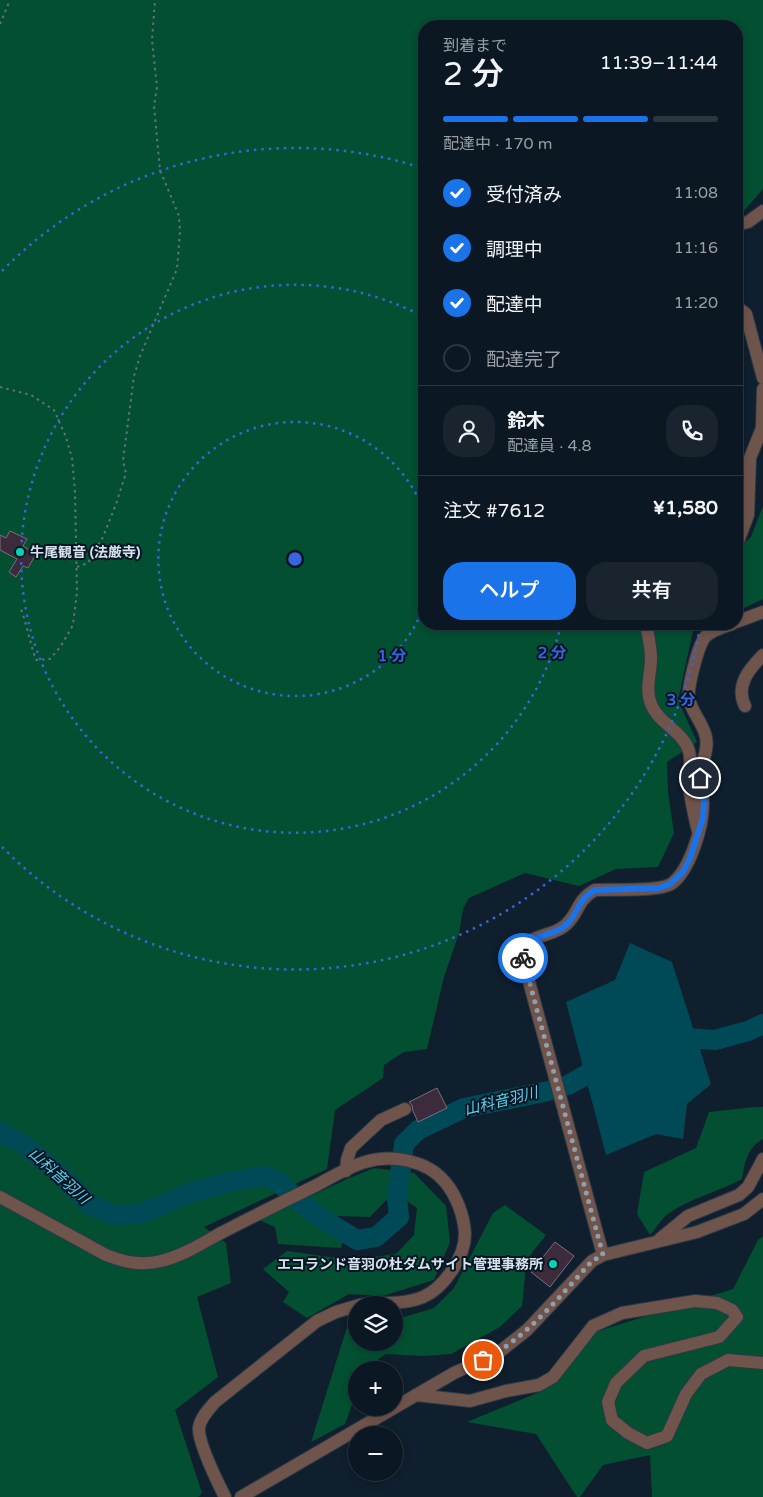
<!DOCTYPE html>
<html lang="ja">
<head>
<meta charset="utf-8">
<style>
  body { margin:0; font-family:"Varela Round","Noto Sans JP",sans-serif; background:#19242f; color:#f1f3f6; height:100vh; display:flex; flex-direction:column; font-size:19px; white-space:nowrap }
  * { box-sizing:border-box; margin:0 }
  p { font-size:16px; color:#9a9fa5 }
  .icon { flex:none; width:28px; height:28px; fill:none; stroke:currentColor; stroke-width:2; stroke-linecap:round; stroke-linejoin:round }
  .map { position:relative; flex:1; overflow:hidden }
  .drawer { position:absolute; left:418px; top:20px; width:325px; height:610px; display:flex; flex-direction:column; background:#0b1722; border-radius:20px; box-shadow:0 2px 8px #0003,0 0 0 1px #2b3640 }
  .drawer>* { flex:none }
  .fabs { position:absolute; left:348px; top:1296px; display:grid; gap:10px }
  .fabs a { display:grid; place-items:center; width:55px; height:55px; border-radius:50%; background:#0b1722; box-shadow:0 2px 8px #0003,0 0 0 1px #2b3640; font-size:25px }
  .pin { position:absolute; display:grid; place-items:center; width:42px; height:42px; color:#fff; margin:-21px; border:2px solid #fff; border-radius:50%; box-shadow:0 1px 5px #0007 }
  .courier { position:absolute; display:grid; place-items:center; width:50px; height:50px; margin:-25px; border:4px solid #1a73e8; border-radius:50%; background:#fff; color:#222; box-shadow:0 1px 6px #0007 }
  .headline em { font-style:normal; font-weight:600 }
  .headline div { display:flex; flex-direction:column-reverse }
  .headline { display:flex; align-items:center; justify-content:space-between; height:85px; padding:0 25px }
  h1 { font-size:32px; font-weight:600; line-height:38px }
  .bar { display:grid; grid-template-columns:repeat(4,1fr); gap:8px 5px; align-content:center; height:60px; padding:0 25px }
  .bar i { height:6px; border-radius:4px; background:#2b3640 }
  .bar .current { background:#1a73e8 }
  .bar p { grid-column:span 4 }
  .line { display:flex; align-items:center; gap:12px; padding:0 25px; border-top:1px solid #2b3640 }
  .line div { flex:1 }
  .round { display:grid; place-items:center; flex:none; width:52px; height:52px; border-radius:20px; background:#19242f }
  ol { padding:0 25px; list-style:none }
  li { display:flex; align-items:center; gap:15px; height:55px }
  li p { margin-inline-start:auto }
  li .icon { padding:5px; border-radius:50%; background:#1a73e8; color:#fff; stroke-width:4 }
  li:last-child { color:#9a9fa5 }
  li i { width:28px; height:28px; border:2px solid #2b3640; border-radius:50% }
  .action { display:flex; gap:10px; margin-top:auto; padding:10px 25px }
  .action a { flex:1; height:58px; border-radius:20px; background:#1a73e8; color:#fff; font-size:20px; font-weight:600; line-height:58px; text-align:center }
  .action a+a { background:#19242f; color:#f1f3f6 }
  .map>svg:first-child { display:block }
  .forest { fill:#034f31 }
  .water { fill:#004a58 }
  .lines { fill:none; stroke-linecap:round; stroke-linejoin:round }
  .river { stroke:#004a58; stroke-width:20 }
  .building { fill:#3b2b3b; stroke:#7e6c7e }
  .minor-casing { stroke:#2b3a48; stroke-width:14 }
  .path { stroke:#63717d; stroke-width:2; stroke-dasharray:2.5 4; stroke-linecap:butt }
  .minor { stroke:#6f544c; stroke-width:12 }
  .done { stroke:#929ea9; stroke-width:5; stroke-dasharray:0 9 }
  .route { stroke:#1a73e8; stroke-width:6 }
  .ring { fill:none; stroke:#3964db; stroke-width:2.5; stroke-dasharray:2.5 5 }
  .poi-dot { fill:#00d5b7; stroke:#061523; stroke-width:2 }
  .labels { text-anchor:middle; stroke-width:4; stroke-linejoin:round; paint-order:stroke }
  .poi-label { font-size:14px; font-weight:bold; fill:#d8e2ec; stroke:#061523; text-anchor:start }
  .water-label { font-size:15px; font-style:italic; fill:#59d4ef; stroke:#061523 }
  .centre { fill:#3964db; stroke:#061523; stroke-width:2.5 }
  .ring-label { font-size:15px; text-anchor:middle; font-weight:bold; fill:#3964db; stroke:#061523; stroke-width:4; stroke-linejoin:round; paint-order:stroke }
</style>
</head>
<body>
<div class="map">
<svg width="763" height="1497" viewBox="0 0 763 1497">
  <rect width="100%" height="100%" fill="#0f1f2d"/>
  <g class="forest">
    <polygon points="0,0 763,0 763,189 736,220 736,26 424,26 424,624 710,624 693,631 678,700 697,742 667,762 668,792 674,833 658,867 616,869 579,886 525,873 469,898 463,909 459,933 444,977 427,1049 404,1052 384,1065 383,1078 335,1110 327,1169 204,1227 226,1243 231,1283 197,1297 218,1377 175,1410 202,1493 198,1497 0,1497"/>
    <polygon points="736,325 743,350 736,370"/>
    <polygon points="763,506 763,599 736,612 736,550 751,537"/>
    <path d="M754 1107H763V1139C747 1148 745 1162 742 1179 718 1192 690 1198 668 1214 661 1219 656 1229 650 1235L637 1214 644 1172 696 1148 709 1112Z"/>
    <polygon points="374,1168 414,1173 446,1206 450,1242 434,1280 383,1296 349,1294 307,1318 283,1302 289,1292 263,1269 287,1251 351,1260 396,1254 414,1235 417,1208 394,1192 370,1217 336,1216 320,1210 318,1222 344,1238 341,1248 278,1244 275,1227 259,1220 347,1179"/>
    <polygon points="505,1205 546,1235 524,1263 525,1277 522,1306 500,1327 451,1354 423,1356 386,1354 369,1366 367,1370 356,1370 356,1394 345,1424 311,1442 347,1327 356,1326 356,1342 394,1342 394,1320 434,1308 454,1288 493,1213"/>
    <polygon points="763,1236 763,1497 652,1497 650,1455 603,1465 580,1497 577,1497 536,1434 467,1422 542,1391 595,1332 733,1289 758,1240"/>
  </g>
  <polygon class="water" points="630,943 672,962 711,1084 687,1104 683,1139 656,1134 606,1155 566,1002 615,980"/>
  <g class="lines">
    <g class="river">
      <polyline points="671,1037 715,1040 748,1031 763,1024"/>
      <polyline points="0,1132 21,1143 57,1171 90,1205 115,1215 140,1214 192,1192 229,1182 265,1176 277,1181 313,1213 357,1240 376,1237 399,1217 397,1198 404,1144 418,1130 464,1108 544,1092 568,1085 591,1072 605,1059"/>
    </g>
  </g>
  <g class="building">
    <polygon points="10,531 27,539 23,546 36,554 28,568 23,566 16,577 9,572 17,559 0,550 0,535 6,538"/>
    <polygon points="437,1088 447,1108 418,1122 413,1111 412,1105 409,1102"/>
    <polygon points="555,1242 574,1256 550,1287 531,1272"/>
  </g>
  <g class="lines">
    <g class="minor-casing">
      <g id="minor">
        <polyline points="736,225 748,222 763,211"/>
        <polyline points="736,306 746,314 763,378"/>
        <polyline points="736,547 748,515 750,458 762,428 763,389"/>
        <polyline points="736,622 763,612"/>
        <path d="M646 624C648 635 651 647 651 658 651 673 645 689 651 704 658 723 683 731 689 751 692 762 689 771 689 782 690 798 694 815 698 831"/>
        <path d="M745 706C735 686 749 669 763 655"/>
        <polyline points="346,1171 347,1160 351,1148 381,1120 405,1109"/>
        <path d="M0 1197 106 1255C124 1262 141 1266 161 1261 182 1256 201 1244 219 1234 252 1217 284 1201 317 1185 332 1177 348 1167 365 1162 391 1154 427 1160 445 1182 456 1195 464 1215 465 1234 465 1257 444 1288 423 1297 404 1305 380 1302 359 1305"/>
        <polyline points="660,1239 688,1216 739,1195 748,1187 763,1159"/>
        <path d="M603 1255 521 952C528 934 550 937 563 927 579 916 575 901 595 890 613 889 658 892 671 884 690 871 703 826 703 805 704 796 699 787 700 778 700 764 709 752 706 737 703 723 692 713 689 699 687 688 698 646 705 637 712 630 723 627 732 624"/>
        <polyline points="416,1395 470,1401 506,1391 539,1385 553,1377 593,1326 622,1313 695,1301 717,1303 732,1310 737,1317 719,1337 644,1356 616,1383 608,1402 612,1420 628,1433 647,1443 667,1436 686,1394 701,1374 728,1360 763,1363"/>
        <path d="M225 1497C218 1483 198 1442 199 1428 200 1418 209 1409 215 1402L317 1321 336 1312 356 1306"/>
        <polyline points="241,1497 454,1373 498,1353 527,1330 592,1261 603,1255 697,1232 744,1214 763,1199"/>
      </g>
    </g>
    <g class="path">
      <polyline points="0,24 10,0"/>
      <path d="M0 387 31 395 54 410 66 437 72 458 75 492 77 592 73 625 61 646 50 659 36 660C30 643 27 626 21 609"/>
      <polyline points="77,567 88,563 103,537 116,504 126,473 123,461 134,376 140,356 177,269 180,232 179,216 160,170 154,106 157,87 152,40 155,0"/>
    </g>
    <use href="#minor" class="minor"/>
  </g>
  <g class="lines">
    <path class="done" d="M483 1360C525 1340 561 1295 592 1261L603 1255 523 958"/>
    <path class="route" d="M523 958C518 936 549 937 562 928 578 918 575 901 595 890L659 888 670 884 683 872 690 858 703 818 704 802 700 778"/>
  </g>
  <g class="ring">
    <path d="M424 606A137 137 0 1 1 424 512"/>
    <path d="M561 625A274 274 0 1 1 424 317"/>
    <path d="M700 627A411 411 0 0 1 2 847M2 271A411 411 0 0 1 422 168"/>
  </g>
  <g class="poi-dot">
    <circle cx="20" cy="552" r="5"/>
    <circle cx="553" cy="1264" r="5"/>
  </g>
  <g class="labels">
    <g class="poi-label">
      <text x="30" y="557">牛尾観音 (法厳寺)</text>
      <text x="543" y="1269" text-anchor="end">エコランド音羽の杜ダムサイト管理事務所</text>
    </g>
    <g class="water-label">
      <text transform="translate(501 1101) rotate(-14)" y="5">山科音羽川</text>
      <text transform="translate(59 1176) rotate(42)" y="5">山科音羽川</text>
    </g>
  </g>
  <circle cx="295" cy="559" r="8" class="centre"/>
  <g class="ring-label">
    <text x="552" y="658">2 分</text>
    <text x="392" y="661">1 分</text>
    <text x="681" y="705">3 分</text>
  </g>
</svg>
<div class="fabs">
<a><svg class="icon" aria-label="layers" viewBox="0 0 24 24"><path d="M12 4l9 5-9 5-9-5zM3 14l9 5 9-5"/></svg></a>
<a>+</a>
<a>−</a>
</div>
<div class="pin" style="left:483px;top:1360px;background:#ea580c"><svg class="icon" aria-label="bag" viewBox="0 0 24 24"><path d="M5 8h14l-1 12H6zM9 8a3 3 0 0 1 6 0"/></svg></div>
<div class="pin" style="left:700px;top:778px;background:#1f2937"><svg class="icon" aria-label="home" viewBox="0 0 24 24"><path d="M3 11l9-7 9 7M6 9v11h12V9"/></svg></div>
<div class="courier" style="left:523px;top:958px"><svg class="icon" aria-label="bike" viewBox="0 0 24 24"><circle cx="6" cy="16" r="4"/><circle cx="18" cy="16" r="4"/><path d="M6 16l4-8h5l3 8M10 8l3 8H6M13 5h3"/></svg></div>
<section class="drawer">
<div class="headline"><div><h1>2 分</h1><p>到着まで</p></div><em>11:39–11:44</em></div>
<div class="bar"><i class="current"></i><i class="current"></i><i class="current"></i><i></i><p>配達中 · 170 m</p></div>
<ol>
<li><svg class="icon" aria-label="check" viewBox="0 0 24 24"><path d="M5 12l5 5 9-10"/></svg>受付済み<p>11:08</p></li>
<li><svg class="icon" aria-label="check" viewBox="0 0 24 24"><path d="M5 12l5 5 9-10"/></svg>調理中<p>11:16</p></li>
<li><svg class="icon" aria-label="check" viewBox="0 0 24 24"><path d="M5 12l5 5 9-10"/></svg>配達中<p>11:20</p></li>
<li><i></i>配達完了</li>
</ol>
<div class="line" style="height:90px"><a class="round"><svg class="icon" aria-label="person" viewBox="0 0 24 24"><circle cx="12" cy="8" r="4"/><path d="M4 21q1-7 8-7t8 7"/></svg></a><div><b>鈴木</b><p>配達員 · 4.8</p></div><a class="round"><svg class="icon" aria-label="phone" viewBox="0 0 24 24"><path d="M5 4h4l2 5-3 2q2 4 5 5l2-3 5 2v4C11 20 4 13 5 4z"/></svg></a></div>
<div class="line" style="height:65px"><div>注文 #7612</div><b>¥1,580</b></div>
<div class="action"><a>ヘルプ</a><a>共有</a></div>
</section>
</div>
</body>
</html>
